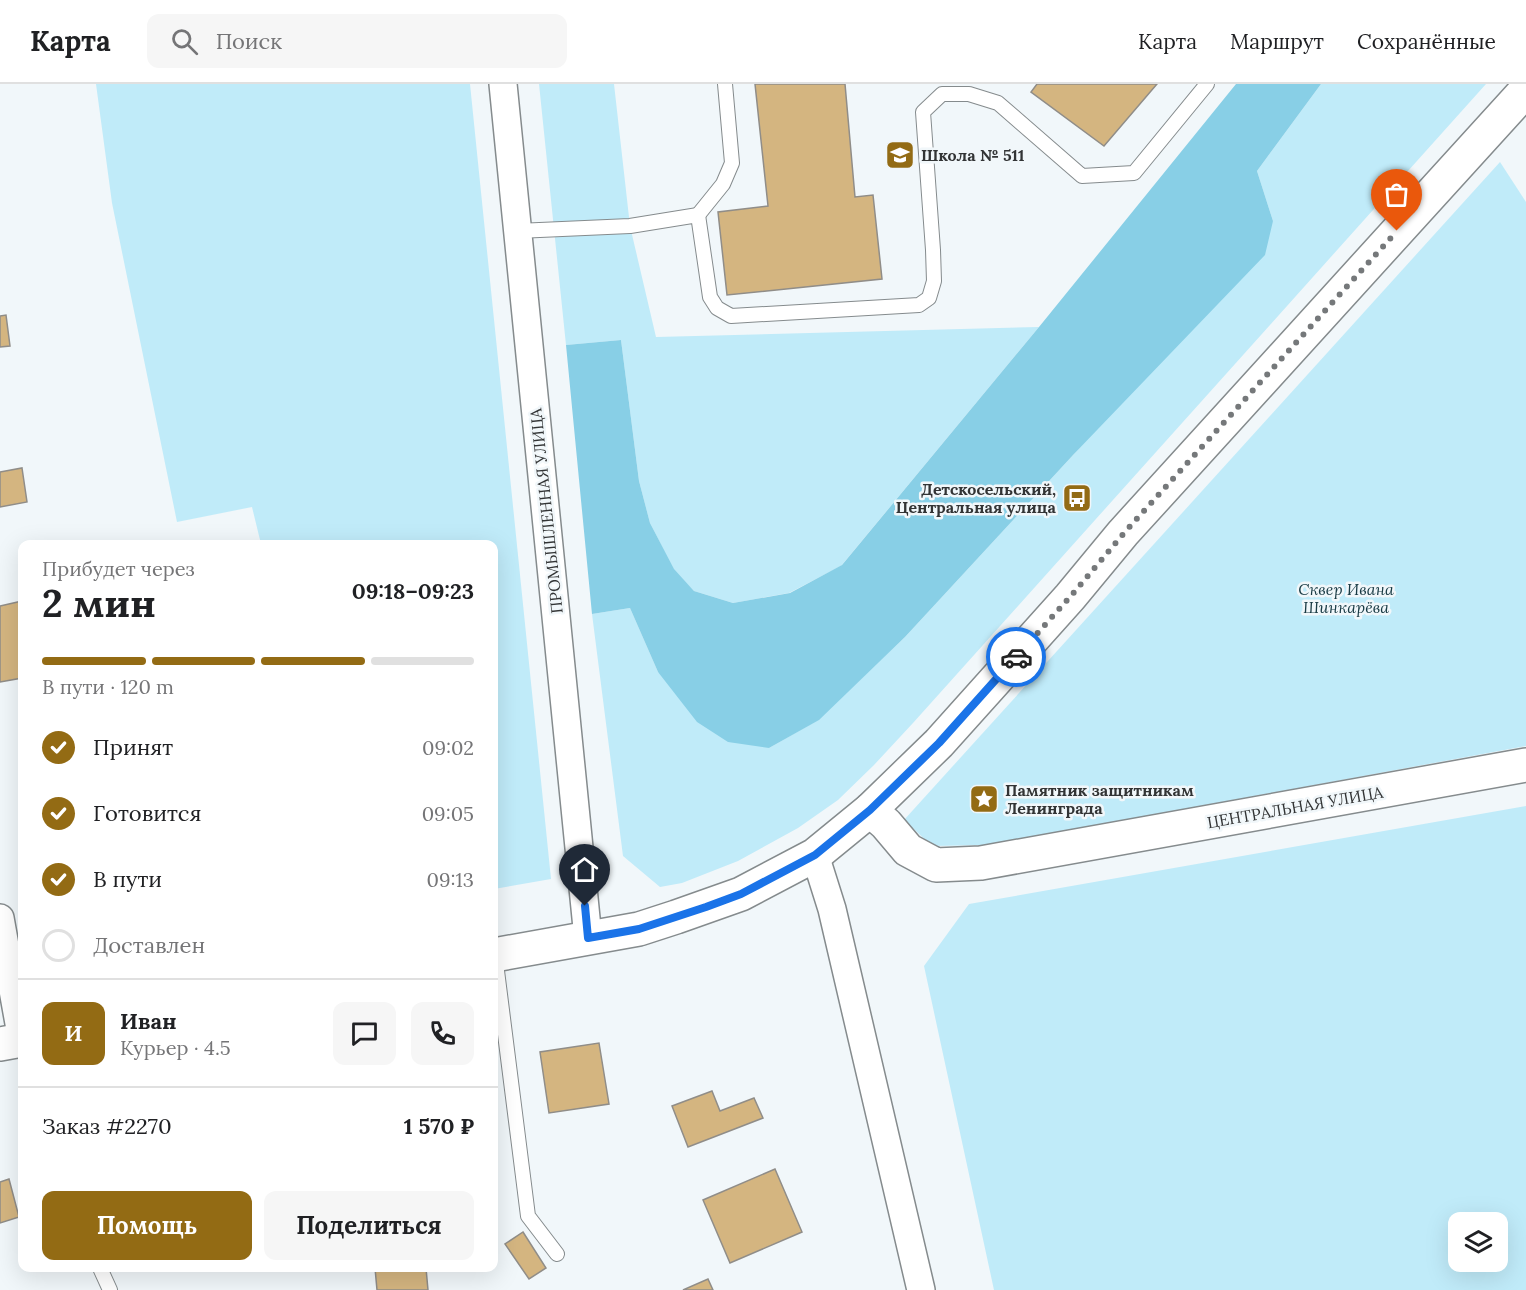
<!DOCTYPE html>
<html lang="ru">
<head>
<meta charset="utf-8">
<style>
  body { margin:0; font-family:Lora,serif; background:#f6f6f6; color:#202124; height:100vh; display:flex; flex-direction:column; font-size:22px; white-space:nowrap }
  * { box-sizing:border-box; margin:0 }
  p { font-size:20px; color:#757577 }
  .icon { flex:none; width:33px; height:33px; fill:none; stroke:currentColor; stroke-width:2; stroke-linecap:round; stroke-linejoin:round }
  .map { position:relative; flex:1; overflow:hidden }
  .side { position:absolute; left:18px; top:456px; width:480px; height:732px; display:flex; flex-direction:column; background:#fff; border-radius:12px; box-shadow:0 6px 24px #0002 }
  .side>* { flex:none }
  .tools { position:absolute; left:1448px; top:1128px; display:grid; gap:12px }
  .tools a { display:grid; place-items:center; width:60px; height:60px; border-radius:12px; background:#fff; box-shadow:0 6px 24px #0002; font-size:30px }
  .pin { position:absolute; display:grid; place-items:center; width:51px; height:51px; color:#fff; margin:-62px -26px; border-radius:50% 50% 50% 0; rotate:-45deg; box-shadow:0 0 6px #0007 }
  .pin .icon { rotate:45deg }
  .courier { position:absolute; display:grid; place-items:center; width:60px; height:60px; margin:-30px; border:4px solid #1a73e8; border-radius:50%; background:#fff; color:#222; box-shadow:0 2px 8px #0007 }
  .summary em { font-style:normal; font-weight:800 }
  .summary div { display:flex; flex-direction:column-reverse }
  .summary { display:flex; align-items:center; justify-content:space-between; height:102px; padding:0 24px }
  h1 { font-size:39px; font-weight:800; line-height:45px }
  .bar { display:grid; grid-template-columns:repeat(4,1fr); gap:9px 6px; align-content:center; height:72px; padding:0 24px }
  .bar i { height:8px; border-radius:4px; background:#e0e0e0 }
  .bar .active { background:#936b14 }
  .bar p { grid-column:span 4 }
  .line { display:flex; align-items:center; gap:15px; padding:0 24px; border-top:2px solid #e0e0e0 }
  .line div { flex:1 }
  .round { display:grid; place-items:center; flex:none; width:63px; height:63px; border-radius:12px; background:#f6f6f6 }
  ol { padding:0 24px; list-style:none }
  li { display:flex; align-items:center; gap:18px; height:66px }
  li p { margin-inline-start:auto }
  li .icon { padding:6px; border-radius:50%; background:#936b14; color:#fff; stroke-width:4 }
  li:last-child { color:#757577 }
  li i { width:33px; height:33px; border:3px solid #e0e0e0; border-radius:50% }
  .primary-button { display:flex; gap:12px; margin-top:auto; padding:12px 24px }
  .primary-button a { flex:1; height:69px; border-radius:12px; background:#936b14; color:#fff; font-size:24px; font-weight:800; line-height:69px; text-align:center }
  .primary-button a+a { background:#f6f6f6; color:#202124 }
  header { display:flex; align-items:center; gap:36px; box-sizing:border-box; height:84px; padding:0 30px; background:#fff; border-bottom:2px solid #e0e0e0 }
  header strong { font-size:28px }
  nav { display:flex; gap:33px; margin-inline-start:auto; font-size:21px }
  .search { width:420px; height:54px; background:#f6f6f6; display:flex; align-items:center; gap:15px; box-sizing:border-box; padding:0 21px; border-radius:12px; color:#757577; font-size:22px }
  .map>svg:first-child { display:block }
  .green { fill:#c0ebf9; fill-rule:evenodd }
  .forest { fill:#88cfe6 }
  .building { fill:#d4b580; stroke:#908d88; stroke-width:1.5 }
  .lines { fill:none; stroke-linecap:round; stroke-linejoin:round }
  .service-casing { stroke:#858b8d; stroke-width:16 }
  .minor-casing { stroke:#858b8d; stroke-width:30 }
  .tertiary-casing { stroke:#858b8d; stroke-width:36 }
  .secondary-casing { stroke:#858b8d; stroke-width:36 }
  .service { stroke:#fff; stroke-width:14 }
  .minor { stroke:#fff; stroke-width:27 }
  .tertiary { stroke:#fff; stroke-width:33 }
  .secondary { stroke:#fff; stroke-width:33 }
  .done { stroke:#75787a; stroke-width:6; stroke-dasharray:0 10.8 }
  .route { stroke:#1a73e8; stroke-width:8 }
  .labels { text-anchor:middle; stroke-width:5; stroke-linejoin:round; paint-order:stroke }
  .poi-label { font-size:16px; font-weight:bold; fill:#323435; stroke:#f1f7fa; text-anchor:start }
  .street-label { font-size:16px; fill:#323435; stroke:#f1f7fa }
  .park-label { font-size:16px; font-style:italic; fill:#183a44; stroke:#f1f7fa }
</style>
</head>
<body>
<header>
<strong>Карта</strong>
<div class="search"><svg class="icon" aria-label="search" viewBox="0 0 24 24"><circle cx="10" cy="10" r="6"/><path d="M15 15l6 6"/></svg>Поиск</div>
<nav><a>Карта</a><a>Маршрут</a><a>Сохранённые</a></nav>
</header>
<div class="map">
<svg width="1526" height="1206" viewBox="0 0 1526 1206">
  <rect width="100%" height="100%" fill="#f1f7fa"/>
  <g class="green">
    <polygon points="96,0 470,0 551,795 494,805 494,460 261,460 252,423 177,438 112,119"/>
    <polygon points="539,0 614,0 630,142 656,253 1039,243 841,482 789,509 733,519 694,507 674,486 650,439 639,397 621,256 566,261"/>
    <polygon points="1321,0 1486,0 913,639 874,681 838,716 798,744 738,777 682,799 660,803 623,772 592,530 630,524 658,588 769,664 818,636 905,553 1074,370 1273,137 1257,87"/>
    <polygon points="1500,78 1526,118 1526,662 989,761 932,762 904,736"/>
    <path d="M1526 722V1206H994L924 882 969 820ZM1458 1138H1497V1178H1458Z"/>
  </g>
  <polygon class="forest" points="1236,0 1321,0 1257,87 1273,137 1265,171 1074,370 905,553 819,636 769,664 728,658 697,638 658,588 630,524 592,530 566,261 621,256 639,397 650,439 674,485 694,507 733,519 790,509 842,481 1039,243"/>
  <g class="building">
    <polygon points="755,0 845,0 855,113 873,111 882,195 727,211 718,128 768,122"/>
    <polygon points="1037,0 1157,0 1104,62 1031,8"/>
    <polygon points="6,231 10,262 0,263 0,232"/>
    <polygon points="22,384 27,418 0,423 0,388"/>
    <polygon points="22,517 22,594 0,598 0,522"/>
    <polygon points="599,959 609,1020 549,1029 540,968"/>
    <polygon points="712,1007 720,1027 754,1014 763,1034 688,1063 672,1022"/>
    <polygon points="775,1085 802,1148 730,1179 703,1116"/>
    <polygon points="9,1095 19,1133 0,1139 0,1098"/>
    <polygon points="523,1148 546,1184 529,1195 505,1160"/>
    <polygon points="375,1184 426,1184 428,1206 377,1206"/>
    <polygon points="708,1195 713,1206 683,1206"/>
  </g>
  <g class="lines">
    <g class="service-casing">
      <g id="service">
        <polyline points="698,131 723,100 732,79 725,0"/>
        <polyline points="517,147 630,142 698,131 710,213 717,224 731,232 919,221 929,214 934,197 933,166 923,28 942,10 969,10 998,19 1082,92 1134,89 1207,0"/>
        <polyline points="495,871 528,1132 557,1170"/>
        <polyline points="100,1184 110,1206"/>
      </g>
    </g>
    <g class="minor-casing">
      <g id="minor">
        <polyline points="503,0 588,854"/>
        <polyline points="815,771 832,825 921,1206"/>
        <polyline points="0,834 22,956"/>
      </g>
    </g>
    <g class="tertiary-casing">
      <polyline id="tertiary" points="870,726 886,740 908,766 936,781 981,779 1526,681"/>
    </g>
    <g class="secondary-casing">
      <g id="secondary">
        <polyline points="494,871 639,845 676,833 741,810 815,771 870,726 939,659 1070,513 1123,449 1526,6"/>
        <polyline points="0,960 22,956"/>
      </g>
    </g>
    <use href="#service" class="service"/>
    <use href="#minor" class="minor"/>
    <use href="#tertiary" class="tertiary"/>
    <use href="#secondary" class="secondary"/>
  </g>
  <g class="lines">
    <polyline class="done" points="1016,573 1070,513 1124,449 1397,147"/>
    <polyline class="route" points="585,822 588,854 639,845 706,823 741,810 815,771 870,726 939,659 1016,573"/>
  </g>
  <defs>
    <g id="school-square" transform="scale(1.5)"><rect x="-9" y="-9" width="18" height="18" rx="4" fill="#936b14" stroke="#f1f7fa"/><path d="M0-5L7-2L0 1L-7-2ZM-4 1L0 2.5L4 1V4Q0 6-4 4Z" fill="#fff"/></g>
    <g id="bus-square" transform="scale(1.5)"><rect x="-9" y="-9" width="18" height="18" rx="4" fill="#936b14" stroke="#f1f7fa"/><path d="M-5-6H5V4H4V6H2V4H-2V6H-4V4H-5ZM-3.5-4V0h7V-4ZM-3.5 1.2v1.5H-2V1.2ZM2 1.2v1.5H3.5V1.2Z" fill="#fff"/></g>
    <g id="sight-square" transform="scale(1.5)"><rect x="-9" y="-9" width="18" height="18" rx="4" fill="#936b14" stroke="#f1f7fa"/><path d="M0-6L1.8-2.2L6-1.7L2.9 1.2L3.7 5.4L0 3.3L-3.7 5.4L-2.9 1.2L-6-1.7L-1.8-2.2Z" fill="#fff"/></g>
  </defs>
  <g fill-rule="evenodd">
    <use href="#school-square" x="900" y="71"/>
    <use href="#bus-square" x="1077" y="414"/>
    <use href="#sight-square" x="984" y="715"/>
  </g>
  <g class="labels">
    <g class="poi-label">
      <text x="921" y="77">Школа № 511</text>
      <text x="1056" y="411" text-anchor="end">Детскосельский,<tspan x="1056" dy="18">Центральная улица</tspan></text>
      <text x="1005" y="712">Памятник защитникам<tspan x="1005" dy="18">Ленинграда</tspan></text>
    </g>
    <g class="street-label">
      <text transform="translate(546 427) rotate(-96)" y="6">ПРОМЫШЛЕННАЯ УЛИЦА</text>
      <text transform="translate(1295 723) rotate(-10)" y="6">ЦЕНТРАЛЬНАЯ УЛИЦА</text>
    </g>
    <g class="park-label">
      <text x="1346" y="511">Сквер Ивана<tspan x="1346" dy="18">Шинкарёва</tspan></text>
    </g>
  </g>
</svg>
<div class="tools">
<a><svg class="icon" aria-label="layers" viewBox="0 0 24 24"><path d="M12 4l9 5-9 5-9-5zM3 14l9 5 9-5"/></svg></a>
</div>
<div class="pin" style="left:1397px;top:147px;background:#ea580c"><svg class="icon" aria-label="bag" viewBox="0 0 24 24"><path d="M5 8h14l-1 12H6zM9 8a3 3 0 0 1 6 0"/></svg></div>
<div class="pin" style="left:585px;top:822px;background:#1f2937"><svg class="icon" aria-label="home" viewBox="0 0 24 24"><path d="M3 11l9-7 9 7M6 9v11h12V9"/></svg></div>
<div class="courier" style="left:1016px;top:573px"><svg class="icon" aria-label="car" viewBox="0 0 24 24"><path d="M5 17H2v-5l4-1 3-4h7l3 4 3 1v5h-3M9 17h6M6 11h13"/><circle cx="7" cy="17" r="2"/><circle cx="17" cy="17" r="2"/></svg></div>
<section class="side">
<div class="summary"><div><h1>2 мин</h1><p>Прибудет через</p></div><em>09:18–09:23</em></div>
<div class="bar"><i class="active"></i><i class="active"></i><i class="active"></i><i></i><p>В пути · 120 m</p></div>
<ol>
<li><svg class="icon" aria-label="check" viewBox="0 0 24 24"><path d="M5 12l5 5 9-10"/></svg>Принят<p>09:02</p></li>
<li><svg class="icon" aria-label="check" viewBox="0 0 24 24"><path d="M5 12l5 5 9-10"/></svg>Готовится<p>09:05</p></li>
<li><svg class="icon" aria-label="check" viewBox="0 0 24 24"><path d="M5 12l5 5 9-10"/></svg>В пути<p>09:13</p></li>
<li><i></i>Доставлен</li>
</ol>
<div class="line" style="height:108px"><b class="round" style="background:#936b14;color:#fff">И</b><div><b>Иван</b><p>Курьер · 4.5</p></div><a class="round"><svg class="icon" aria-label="chat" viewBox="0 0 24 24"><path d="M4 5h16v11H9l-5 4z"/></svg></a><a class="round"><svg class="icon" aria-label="phone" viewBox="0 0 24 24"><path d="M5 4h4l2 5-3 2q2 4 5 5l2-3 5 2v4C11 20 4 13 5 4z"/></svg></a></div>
<div class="line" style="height:78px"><div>Заказ #2270</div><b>1 570 ₽</b></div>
<div class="primary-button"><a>Помощь</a><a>Поделиться</a></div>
</section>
</div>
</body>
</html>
